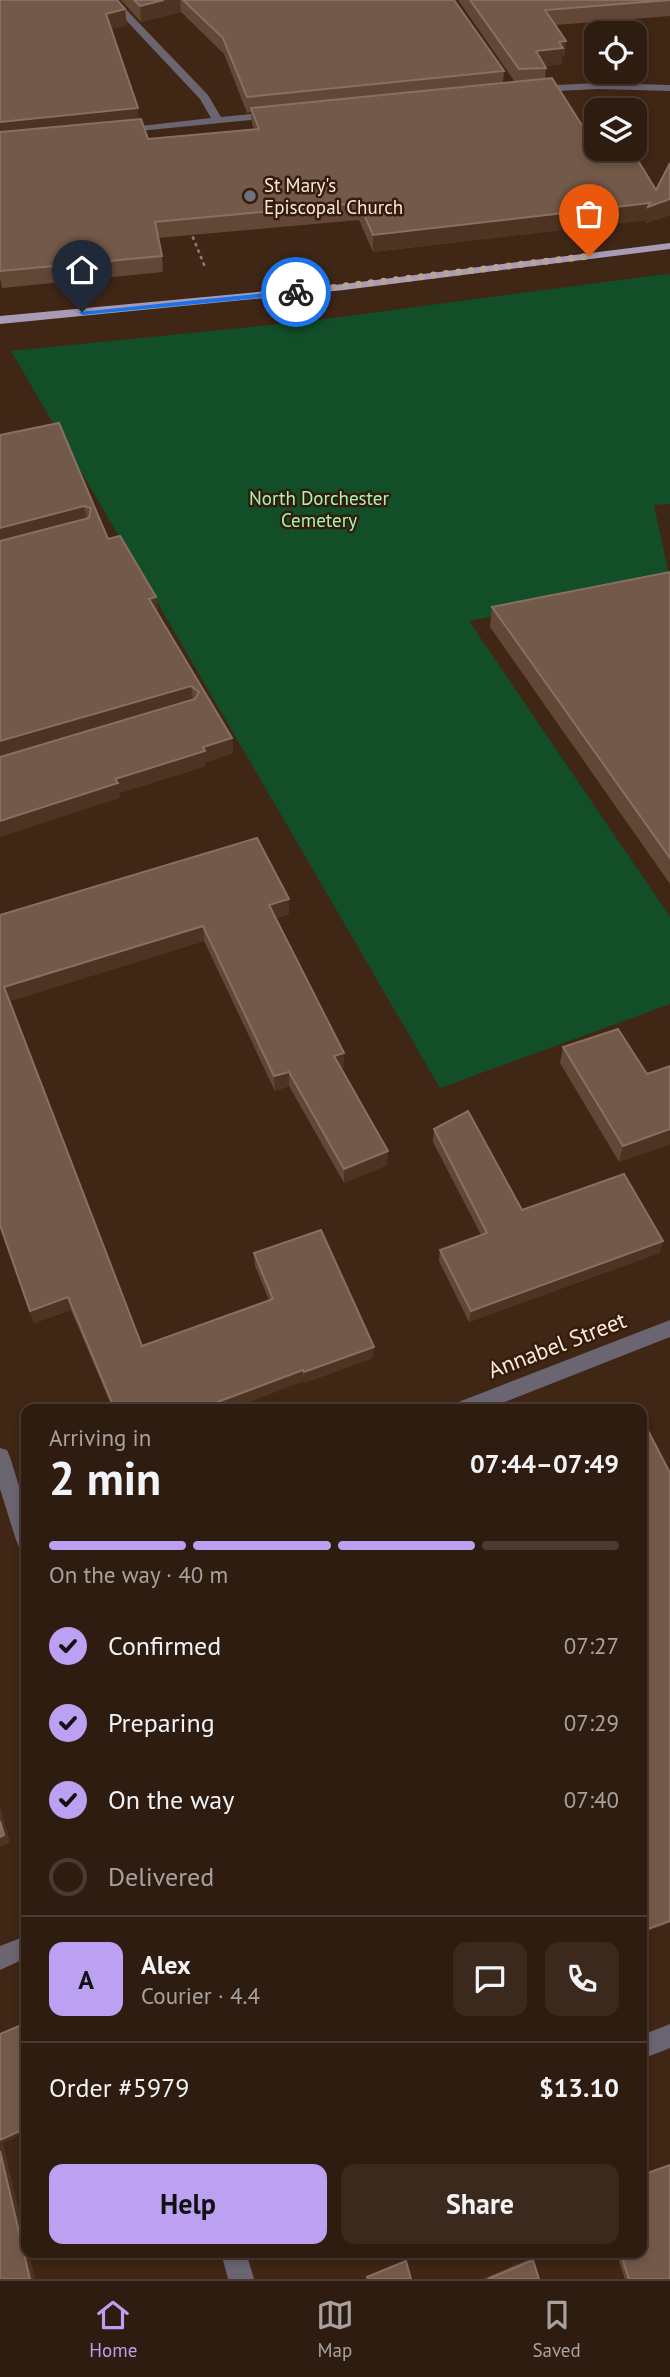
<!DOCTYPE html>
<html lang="en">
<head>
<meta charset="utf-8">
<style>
  body { margin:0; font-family:"PT Sans",sans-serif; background:#3b291e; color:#f1f3f6; height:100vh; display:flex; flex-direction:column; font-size:26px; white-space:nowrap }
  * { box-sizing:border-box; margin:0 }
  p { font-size:23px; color:#a7a19f }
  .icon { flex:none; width:38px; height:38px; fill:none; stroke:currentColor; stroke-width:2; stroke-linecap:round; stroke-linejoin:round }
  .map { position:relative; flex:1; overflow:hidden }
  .side { position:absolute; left:21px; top:1404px; width:626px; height:854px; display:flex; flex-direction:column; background:#2f1c10; border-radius:14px; box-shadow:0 4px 10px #0003,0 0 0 2px #4a3a30 }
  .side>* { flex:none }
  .fabs { position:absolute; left:584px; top:21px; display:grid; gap:14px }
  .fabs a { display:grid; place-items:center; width:63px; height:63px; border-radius:14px; background:#2f1c10; box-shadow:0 4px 10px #0003,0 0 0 2px #4a3a30; font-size:35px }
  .pin { position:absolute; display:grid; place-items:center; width:60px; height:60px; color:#fff; margin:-72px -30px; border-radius:50% 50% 50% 0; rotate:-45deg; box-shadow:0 0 7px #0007 }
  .pin .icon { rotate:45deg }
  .courier { position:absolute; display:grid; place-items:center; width:70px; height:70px; margin:-35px; border:5px solid #1a73e8; border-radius:50%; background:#fff; color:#222; box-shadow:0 2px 9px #0007 }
  .overview em { font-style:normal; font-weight:700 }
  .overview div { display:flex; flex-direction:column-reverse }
  .overview { display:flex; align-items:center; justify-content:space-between; height:119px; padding:0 28px }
  h1 { font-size:46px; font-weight:700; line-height:52px }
  .bar { display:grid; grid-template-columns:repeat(4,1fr); gap:10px 7px; align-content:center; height:84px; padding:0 28px }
  .bar i { height:9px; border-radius:5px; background:#4a3a30 }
  .bar .active { background:#bca0f2 }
  .bar p { grid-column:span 4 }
  .line { display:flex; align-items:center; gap:18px; padding:0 28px; border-top:2px solid #4a3a30 }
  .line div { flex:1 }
  .round { display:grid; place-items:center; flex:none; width:74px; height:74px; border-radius:14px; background:#3b291e }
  ol { padding:0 28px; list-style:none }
  li { display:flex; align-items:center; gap:21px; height:77px }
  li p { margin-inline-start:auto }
  li .icon { padding:7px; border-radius:50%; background:#bca0f2; color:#111; stroke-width:4 }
  li:last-child { color:#a7a19f }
  li i { width:38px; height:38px; border:4px solid #4a3a30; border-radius:50% }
  .cta { display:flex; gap:14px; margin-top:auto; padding:14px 28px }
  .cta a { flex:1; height:80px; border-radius:14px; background:#bca0f2; color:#111; font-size:28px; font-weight:700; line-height:80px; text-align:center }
  .cta a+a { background:#3b291e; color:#f1f3f6 }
  .dock { display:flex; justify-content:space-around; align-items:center; height:98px; border-top:2px solid #4a3a30; background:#2f1c10; font-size:19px; color:#a7a19f }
  .dock a { display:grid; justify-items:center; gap:4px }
  .dock .active { color:#bca0f2 }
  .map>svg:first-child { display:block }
  .green { fill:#124f29 }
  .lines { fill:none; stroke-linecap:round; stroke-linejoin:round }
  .path { stroke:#927c6e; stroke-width:2.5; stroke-dasharray:3.5 3.5; stroke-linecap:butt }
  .minor { fill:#6b6471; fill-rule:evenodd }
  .major { fill:#a89bb5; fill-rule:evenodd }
  .wall { fill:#624737 }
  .shaded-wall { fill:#4d3322 }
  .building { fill:#735949; stroke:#886f60; stroke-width:2 }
  .route { fill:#1a73e8 }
  .done { stroke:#b9a598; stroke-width:7; stroke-dasharray:0 12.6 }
  .worship-dot { fill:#6b7280; stroke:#351c0b; stroke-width:2.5 }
  .labels { text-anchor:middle; stroke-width:5; stroke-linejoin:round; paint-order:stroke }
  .far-poi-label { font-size:19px; fill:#fae9de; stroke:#351c0b; text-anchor:start }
  .far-park-label { font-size:19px; fill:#a0f8b7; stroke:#351c0b }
  .street-label { font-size:23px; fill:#fae9de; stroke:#351c0b }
</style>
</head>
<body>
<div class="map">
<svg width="670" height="2279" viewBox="0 0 670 2279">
  <rect width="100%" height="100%" fill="#3f2615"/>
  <polygon class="green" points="666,274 670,275 670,504 654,505 670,580 469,621 670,917 670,1004 440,1088 11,351 310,321"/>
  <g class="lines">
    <polyline class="path" points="190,230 205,267"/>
    <g class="minor">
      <polygon points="107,0 117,0 208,95 221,117 272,112 277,115 272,118 119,133 118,131 123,128 211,118 200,99"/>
      <polygon points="598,83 670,85 670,91 598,89 537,92 532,89 537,86"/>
      <polygon points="670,1320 670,1337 487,1409 453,1409 456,1403"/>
      <polygon points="0,1448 7,1450 10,1457 26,1509 26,1550 19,1547 16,1540 0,1489"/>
      <polygon points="26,1936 26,1958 0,1970 0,1946"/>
      <polygon points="670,2024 670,2048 642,2059 642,2035"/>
      <polygon points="221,2252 246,2252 254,2279 228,2279"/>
    </g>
    <polygon class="major" points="670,243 670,249 344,290 0,324 0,316 344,284"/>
  </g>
  <g class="wall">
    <polygon points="0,0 127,25 111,29 139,119 148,139 254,129 252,124 251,112 247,113 224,54 181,12 141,22 121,0 454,0 504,71 503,83 515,82 458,0 670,0 670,16 555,25 566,41 564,57 562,57 562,64 545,66 546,68 545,79 592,141 656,190 670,163 670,215 646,223 646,220 373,252 359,220 158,238 162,256 163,272 2,288 0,278"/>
    <polygon points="59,423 108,539 156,597 158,612 157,612 232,738 233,753 206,762 206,766 119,793 120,798"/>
    <polygon points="670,572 670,884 490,627 492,607"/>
    <polygon points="289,899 289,914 275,919 344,1053 344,1067 341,1068 387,1165 344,1183 289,1086 275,1091 204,941 10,1001 142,1346 269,1300 255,1266 254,1253 373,1358 304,1383 304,1381 112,1407 71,1310 34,1323 0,1226 0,915"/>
    <polygon points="563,1047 647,1074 670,1066 670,1144 619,1162 560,1063"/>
    <polygon points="434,1129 522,1210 663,1241 659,1253 469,1322 439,1261 440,1250 481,1235 433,1142"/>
    <polygon points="670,2164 670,2279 625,2279 616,2252 642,2252 642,2174"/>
    <polygon points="530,2259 533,2260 539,2279 483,2279"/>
    <polygon points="405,2260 406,2261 368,2279 367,2276"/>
  </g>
  <g class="shaded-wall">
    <polygon points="164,0 180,0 181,12 141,22 140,6"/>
    <polygon points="125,9 127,25 108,30 106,14"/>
    <polygon points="566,41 564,57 562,57 562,64 534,67 536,51 559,42"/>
    <polygon points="138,108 139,124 0,138 0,122"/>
    <polygon points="670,199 670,215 646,223 646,220 373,252 373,235"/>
    <polygon points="84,506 87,521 0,544 0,528"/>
    <polygon points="156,597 158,612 150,614 149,599"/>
    <polygon points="191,686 193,701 0,757 0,741"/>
    <polygon points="232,738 233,753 206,762 206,766 119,793 120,798 0,837 0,821 203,747"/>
    <polygon points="289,899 289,914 270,920 269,905"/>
    <polygon points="203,926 204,941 8,1002 4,987"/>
    <polygon points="344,1053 344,1067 334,1071 334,1056"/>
    <polygon points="289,1072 289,1086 275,1091 274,1076"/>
    <polygon points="670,1129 670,1144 619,1162 623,1146"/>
    <polygon points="388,1151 387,1165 344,1183 344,1169"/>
    <polygon points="663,1241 659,1253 469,1322 471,1311"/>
    <polygon points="68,1297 71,1310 34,1323 30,1311"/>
    <polygon points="374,1347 373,1358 304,1383 304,1372"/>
    <polygon points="303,1370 304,1381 231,1409 199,1409"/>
    <polygon points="0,1806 10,1842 0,1847"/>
    <polygon points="670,1921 670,1923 642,1934 642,1931"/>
    <polygon points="26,2128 26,2132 3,2143 26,2240 26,2252 29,2252 35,2279 30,2279 0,2151 0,2140"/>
  </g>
  <g class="building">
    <polygon points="0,0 117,0 125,9 106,14 138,108 0,122"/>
    <polygon points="134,0 164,0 140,6"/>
    <polygon points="183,0 454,0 504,71 247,97 223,38"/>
    <polygon points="470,0 670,0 545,10 566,41 559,42 563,48 536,51 546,68 519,69"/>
    <polygon points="552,78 592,141 597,141 597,149 631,149 656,190 670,163 670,199 648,207 650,203 373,235 359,203 155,222 162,256 0,271 0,132 141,119 148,139 259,129 251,108"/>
    <polygon points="59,423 108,539 120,536 156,597 149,599 232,738 203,747 205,751 115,779 118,783 0,821 0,757 195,699 199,692 191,686 0,741 0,541 89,518 91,508 84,506 0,528 0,435"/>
    <polygon points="670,572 670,858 492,607"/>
    <polygon points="257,838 289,899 269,905 344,1053 334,1056 388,1151 344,1169 289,1072 274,1076 203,926 4,987 142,1346 273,1299 254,1253 321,1230 374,1347 304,1372 303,1370 199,1409 111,1409 113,1405 68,1297 30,1311 0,1225 0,915"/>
    <polygon points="618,1029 647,1074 670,1066 670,1129 623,1146 563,1047"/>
    <polygon points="468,1111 522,1210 624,1174 663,1241 471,1311 440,1250 487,1233 434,1129"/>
    <polygon points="642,1419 670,1473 670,1921 642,1931"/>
    <polygon points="0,1821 4,1835 0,1837"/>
    <polygon points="26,2023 26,2128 0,2140 0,2034"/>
    <polygon points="0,2151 30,2279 0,2279"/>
    <polygon points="670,2165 670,2279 629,2279 620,2252 642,2252 642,2175"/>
    <polygon points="533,2260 539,2279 488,2279"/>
    <polygon points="406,2261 411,2279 368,2279 367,2277"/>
  </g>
  <polygon class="route" points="296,290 299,294 82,315 79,312"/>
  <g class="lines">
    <polyline class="done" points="296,292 589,256"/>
  </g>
  <circle class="worship-dot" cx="250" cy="196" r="7"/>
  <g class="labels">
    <g class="far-poi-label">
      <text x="264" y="192">St Mary's<tspan x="264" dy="22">Episcopal Church</tspan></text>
    </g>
    <g class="far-park-label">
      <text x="319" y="505">North Dorchester<tspan x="319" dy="22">Cemetery</tspan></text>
    </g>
    <g class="street-label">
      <text transform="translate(557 1345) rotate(-21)" y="8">Annabel Street</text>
    </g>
  </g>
</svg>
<div class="fabs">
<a><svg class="icon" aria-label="locate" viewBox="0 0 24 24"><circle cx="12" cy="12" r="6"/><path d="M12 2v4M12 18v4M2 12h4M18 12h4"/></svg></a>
<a><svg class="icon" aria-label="layers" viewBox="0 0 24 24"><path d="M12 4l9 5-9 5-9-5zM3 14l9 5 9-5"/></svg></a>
</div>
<div class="pin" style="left:589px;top:256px;background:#ea580c"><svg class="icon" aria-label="bag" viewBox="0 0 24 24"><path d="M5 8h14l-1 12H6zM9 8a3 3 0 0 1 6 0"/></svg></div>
<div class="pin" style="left:82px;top:312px;background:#1f2937"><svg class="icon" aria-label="home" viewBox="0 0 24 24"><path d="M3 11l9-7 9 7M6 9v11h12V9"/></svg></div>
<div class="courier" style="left:296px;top:292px"><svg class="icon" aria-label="bike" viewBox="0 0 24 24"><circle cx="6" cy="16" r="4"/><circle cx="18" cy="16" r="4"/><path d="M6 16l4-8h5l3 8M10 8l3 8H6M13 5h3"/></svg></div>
<section class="side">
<div class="overview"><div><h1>2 min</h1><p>Arriving in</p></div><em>07:44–07:49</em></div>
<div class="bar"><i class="active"></i><i class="active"></i><i class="active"></i><i></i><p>On the way · 40 m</p></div>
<ol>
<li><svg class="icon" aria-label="check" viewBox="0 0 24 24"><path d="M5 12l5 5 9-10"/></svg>Confirmed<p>07:27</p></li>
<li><svg class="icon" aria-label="check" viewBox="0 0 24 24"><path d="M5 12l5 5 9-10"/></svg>Preparing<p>07:29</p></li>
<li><svg class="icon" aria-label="check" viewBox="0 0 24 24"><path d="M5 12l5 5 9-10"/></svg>On the way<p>07:40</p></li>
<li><i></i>Delivered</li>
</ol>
<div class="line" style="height:126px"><b class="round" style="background:#bca0f2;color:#111">A</b><div><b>Alex</b><p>Courier · 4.4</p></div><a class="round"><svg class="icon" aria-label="chat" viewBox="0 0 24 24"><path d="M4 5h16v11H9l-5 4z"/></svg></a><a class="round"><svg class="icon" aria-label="phone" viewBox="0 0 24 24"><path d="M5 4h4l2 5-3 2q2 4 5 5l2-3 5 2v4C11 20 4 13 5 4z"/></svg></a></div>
<div class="line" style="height:91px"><div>Order #5979</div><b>$13.10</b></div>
<div class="cta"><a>Help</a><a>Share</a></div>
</section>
</div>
<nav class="dock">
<a class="active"><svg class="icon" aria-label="home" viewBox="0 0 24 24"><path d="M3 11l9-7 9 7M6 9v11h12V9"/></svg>Home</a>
<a><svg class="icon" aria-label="map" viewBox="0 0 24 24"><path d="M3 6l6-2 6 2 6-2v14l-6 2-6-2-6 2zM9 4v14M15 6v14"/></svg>Map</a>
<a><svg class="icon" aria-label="saved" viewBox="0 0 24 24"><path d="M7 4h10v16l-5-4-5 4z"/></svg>Saved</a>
</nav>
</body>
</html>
